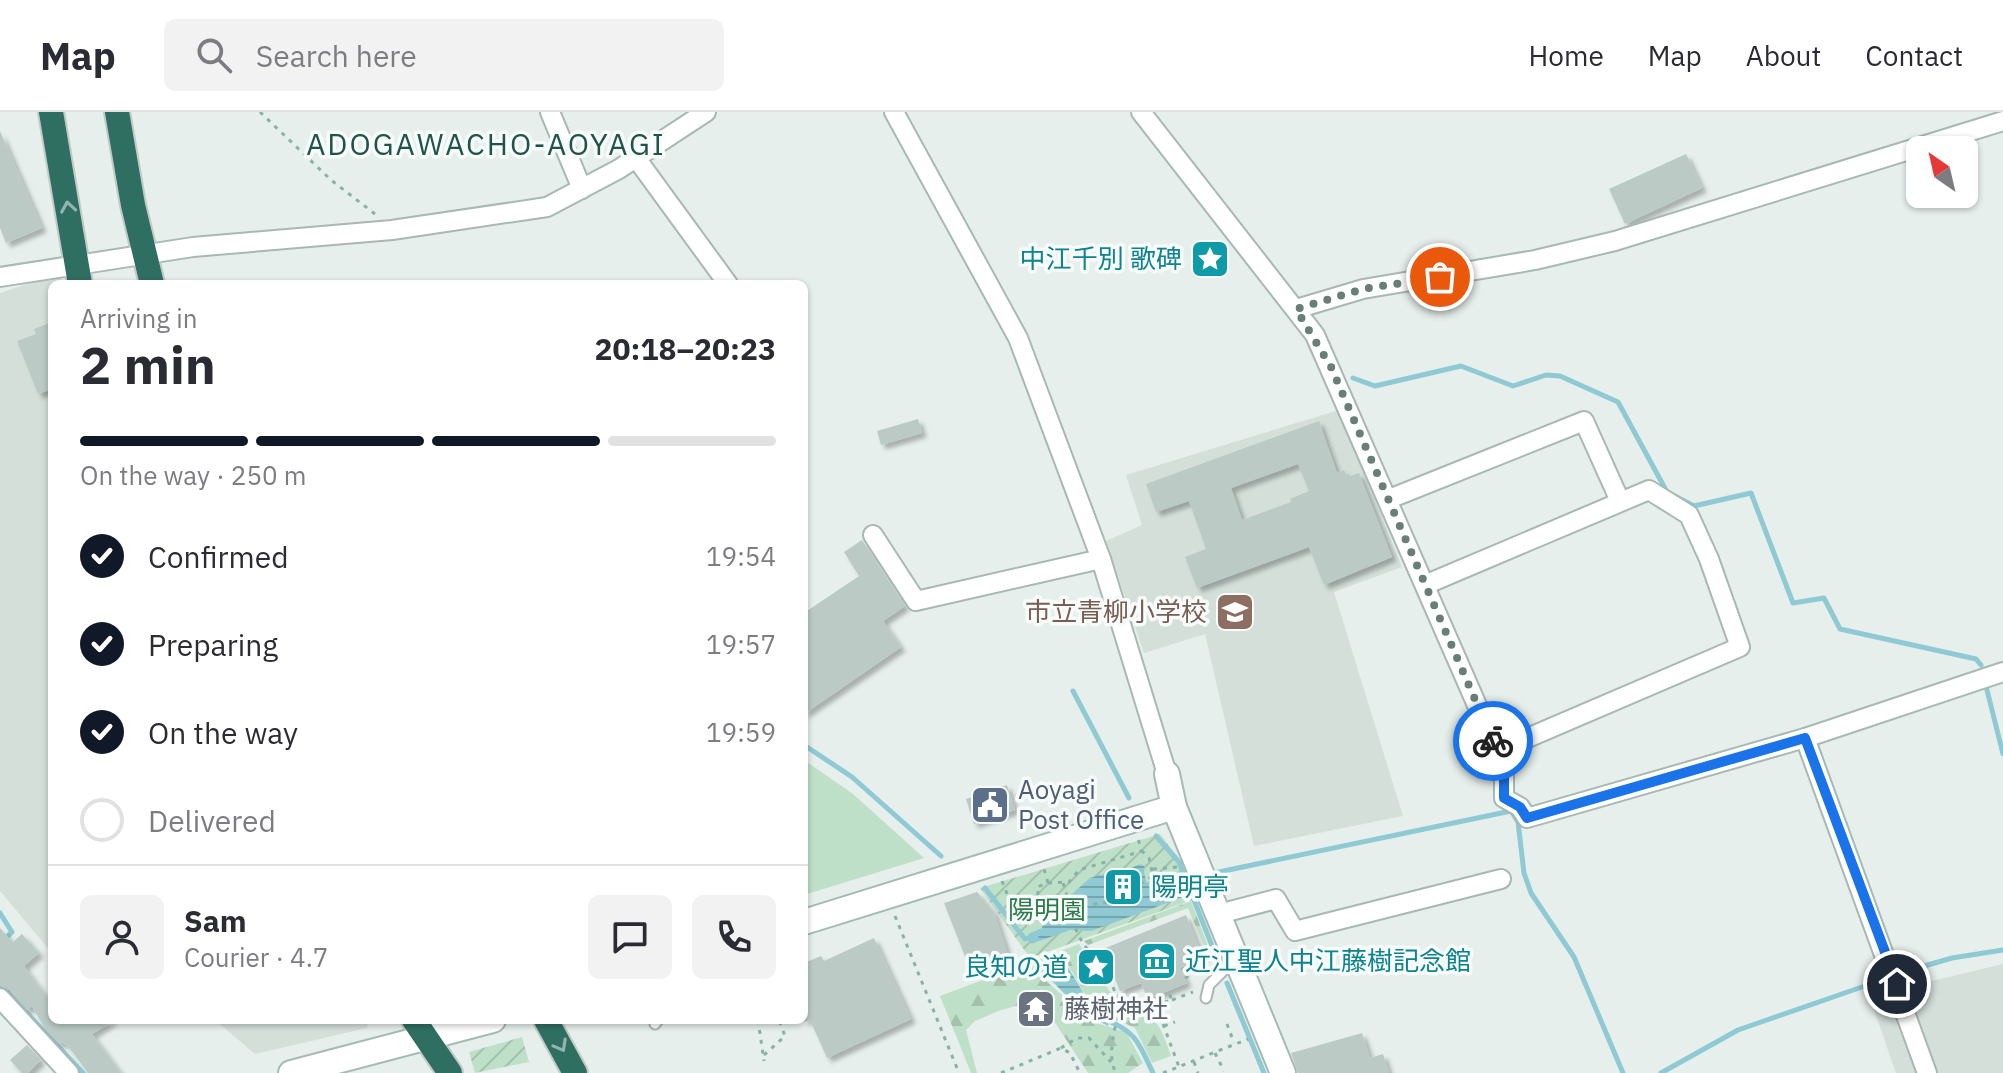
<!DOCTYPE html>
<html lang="en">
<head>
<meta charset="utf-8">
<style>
  body { margin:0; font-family:"IBM Plex Sans","Noto Sans JP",sans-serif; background:#f2f2f3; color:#2b2b33; height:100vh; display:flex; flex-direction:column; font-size:30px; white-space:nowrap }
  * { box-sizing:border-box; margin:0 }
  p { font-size:26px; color:#7c7c81 }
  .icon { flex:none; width:44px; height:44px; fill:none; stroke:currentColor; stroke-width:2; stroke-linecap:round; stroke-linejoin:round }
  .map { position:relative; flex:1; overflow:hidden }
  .sheet { position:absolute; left:48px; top:168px; width:760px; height:744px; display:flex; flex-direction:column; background:#fff; border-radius:12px; box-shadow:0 2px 6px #0004 }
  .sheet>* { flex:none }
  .needle { width:52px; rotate:326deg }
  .tools { position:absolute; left:1906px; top:24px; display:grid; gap:16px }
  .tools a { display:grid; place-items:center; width:72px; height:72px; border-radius:12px; background:#fff; box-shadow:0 2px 6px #0004; font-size:40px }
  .pin { position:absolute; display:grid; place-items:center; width:68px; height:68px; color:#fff; margin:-34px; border:4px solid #fff; border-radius:50%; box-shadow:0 2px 8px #0007 }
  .courier { position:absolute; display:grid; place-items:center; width:80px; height:80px; margin:-40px; border:6px solid #1a73e8; border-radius:50%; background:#fff; color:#222; box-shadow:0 2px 10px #0007 }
  .overview em { font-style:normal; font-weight:800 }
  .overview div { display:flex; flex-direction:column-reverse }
  .overview { display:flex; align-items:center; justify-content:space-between; height:136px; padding:0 32px }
  h1 { font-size:52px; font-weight:800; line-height:60px }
  .bar { display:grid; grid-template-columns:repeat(4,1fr); gap:12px 8px; align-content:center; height:96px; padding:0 32px }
  .bar i { height:10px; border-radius:6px; background:#e1e1e2 }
  .bar .on { background:#111827 }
  .bar p { grid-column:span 4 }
  .line { display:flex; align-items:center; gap:20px; padding:0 32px; border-top:2px solid #e1e1e2 }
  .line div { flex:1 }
  .round { display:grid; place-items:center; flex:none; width:84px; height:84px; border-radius:12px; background:#f2f2f3 }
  ol { padding:0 32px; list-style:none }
  li { display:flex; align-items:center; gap:24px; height:88px }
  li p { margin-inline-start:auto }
  li .icon { padding:8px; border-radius:50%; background:#111827; color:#fff; stroke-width:4 }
  li:last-child { color:#7c7c81 }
  li i { width:44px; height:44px; border:4px solid #e1e1e2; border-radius:50% }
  header { display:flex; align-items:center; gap:48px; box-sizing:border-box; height:112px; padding:0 40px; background:#fff; border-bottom:2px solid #e1e1e2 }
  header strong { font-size:38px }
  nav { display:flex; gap:44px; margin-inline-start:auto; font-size:28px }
  .search { width:560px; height:72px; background:#f2f2f3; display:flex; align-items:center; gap:20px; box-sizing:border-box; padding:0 28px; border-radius:12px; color:#7c7c81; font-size:30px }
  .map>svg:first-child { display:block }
  .built { fill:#d4dfda }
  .grass { fill:#bfe0c8 }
  .forest { fill:url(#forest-firs) }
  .garden { fill:url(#garden-furrows) }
  .water { fill:url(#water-rules); fill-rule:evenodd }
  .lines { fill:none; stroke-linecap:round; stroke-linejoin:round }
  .stream { stroke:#8ec9d4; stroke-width:5 }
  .building { fill:#bbcac4; fill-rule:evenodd; filter:url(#shadow) }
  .lane-casing { stroke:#a8b8b2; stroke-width:13 }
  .street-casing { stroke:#a8b8b2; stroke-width:22 }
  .secondary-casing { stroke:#a4bbb3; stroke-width:28 }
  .highway-casing { stroke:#c2cac8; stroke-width:28 }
  .path { stroke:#86b3a5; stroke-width:3; stroke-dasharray:4 6; stroke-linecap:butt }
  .lane { stroke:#fff; stroke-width:9 }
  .street { stroke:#fff; stroke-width:18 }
  .secondary { stroke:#fff; stroke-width:24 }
  .highway { stroke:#2f6f62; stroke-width:24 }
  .oneway { stroke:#93b5ae }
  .done { stroke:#687f78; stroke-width:8; stroke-dasharray:0 14.4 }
  .route { stroke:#1a73e8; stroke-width:10 }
  .labels { text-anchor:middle; stroke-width:7; stroke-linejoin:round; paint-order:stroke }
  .culture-label { font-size:26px; fill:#0d838f; stroke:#f7fbf9; text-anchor:end }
  .education-label { font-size:26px; fill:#785e54; stroke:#f7fbf9; text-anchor:end }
  .service-label { font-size:26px; fill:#4e5e75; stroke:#f7fbf9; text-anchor:start }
  .park-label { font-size:26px; fill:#2d7a4b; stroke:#f7fbf9 }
  .worship-label { font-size:26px; fill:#5b616d; stroke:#f7fbf9; text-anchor:start }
  .quarter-label { font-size:30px; letter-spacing:2px; fill:#1f5548; stroke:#f7fbf9 }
</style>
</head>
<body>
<header>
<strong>Map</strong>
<div class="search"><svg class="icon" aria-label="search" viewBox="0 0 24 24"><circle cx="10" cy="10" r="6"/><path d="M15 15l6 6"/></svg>Search here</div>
<nav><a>Home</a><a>Map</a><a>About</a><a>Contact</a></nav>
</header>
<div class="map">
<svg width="2003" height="961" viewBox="0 0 2003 961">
  <defs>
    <pattern id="forest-firs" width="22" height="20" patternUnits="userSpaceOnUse" patternTransform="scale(2)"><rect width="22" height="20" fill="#bfe0c8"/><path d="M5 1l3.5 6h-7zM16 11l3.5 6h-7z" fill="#a4c1ad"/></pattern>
    <pattern id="garden-furrows" width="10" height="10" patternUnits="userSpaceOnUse" patternTransform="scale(2)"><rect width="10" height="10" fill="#bfe0c8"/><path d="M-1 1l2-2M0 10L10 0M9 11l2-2" fill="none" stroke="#a4c1ad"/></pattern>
    <pattern id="water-rules" width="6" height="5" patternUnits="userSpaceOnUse" patternTransform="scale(2)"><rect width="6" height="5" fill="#8ec9d4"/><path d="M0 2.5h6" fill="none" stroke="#74a5ad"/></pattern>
    <filter id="shadow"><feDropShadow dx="4.5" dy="4.5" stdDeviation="2" flood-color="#0004"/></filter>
  </defs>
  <rect width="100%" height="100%" fill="#e6efeb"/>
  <g class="built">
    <polygon points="60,161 62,172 52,172 52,841 0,779 0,181"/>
    <polygon points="1339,298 1402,455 1334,480 1403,704 1254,734 1205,522 1144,541 1106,429 1142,413 1126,363"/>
    <polygon points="2003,852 2003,961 1896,961 1869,884"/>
    <polygon points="215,908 368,908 367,916 255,942"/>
  </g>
  <polygon class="grass" points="804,648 853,682 924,746 804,783"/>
  <g class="forest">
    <polygon points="1191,789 1211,842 1208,843 1188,796 1088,833 1084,829"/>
    <polygon points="1079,832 1113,884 1114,904 1090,892 1063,844 1037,852 1037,861 1093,910 1126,920 1143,951 1128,961 1088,961 1046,897 1028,891 1001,898 975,909 966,918 977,961 971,961 940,884"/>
    <path d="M1117 890C1155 913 1155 896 1171 944L1152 951 1135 916 1118 908Z"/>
  </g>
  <g class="garden">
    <polygon points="1160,722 1181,749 1195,787 1030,846 980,776"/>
    <polygon points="522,925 529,950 475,961 469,940"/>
  </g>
  <g class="water">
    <path d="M1140 752 1144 754C1144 771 1149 778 1164 785L1183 776 1186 784 1091 819 1070 818 1031 832 1028 822 1042 816 1047 793 1072 782 1090 766 1114 759 1119 762ZM1127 766 1140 769 1143 785 1135 793 1117 794 1112 783Z"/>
    <polygon points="1062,845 1090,892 1115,906 1111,905 1108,914 1082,900 1054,871 1038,860 1038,852"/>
  </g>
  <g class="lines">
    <g class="stream">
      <polyline points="1353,266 1375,274 1461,254 1513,274 1546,263 1560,264 1618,290 1667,380 1694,394 1751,381 1793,491 1824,486 1840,517 1976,547 1981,553"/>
      <polyline points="1986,574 2003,642"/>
      <polyline points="1073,579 1129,686"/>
      <polyline points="804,633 852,665 941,744"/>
      <polyline points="1156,724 1179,750 1216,844"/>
      <polyline points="1214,761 1511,699 1518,710 1524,761 1531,781 1574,845 1623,961"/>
      <polyline points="985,776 1025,827 1036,825"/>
      <polyline points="0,801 12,820 0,832"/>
      <polyline points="1900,861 1952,846 2003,838"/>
      <polyline points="1227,871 1264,961"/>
      <polyline points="0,872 83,961"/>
      <path d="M1106 908C1137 920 1139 932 1153 961"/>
      <polyline points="1661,961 1738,918 1885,867"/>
    </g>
  </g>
  <g class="building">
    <polygon points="0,19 42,116 6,131 0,116"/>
    <polygon points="1686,42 1702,76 1625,112 1609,77"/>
    <polygon points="52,210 52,277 38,282 17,229 36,222 34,217"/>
    <polygon points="918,307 922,321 881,333 877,319"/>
    <path d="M1319 309 1337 361 1344 358 1347 365 1359 361 1392 445 1324 473 1309 435 1197 476 1185 445 1206 437 1189 389 1156 400 1146 372ZM1298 352 1309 379 1290 387 1291 390 1242 408 1231 376Z"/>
    <polygon points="862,428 905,494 883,509 901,535 804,602 804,501 859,464 844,440"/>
    <polygon points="1007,673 1015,698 974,712 966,687"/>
    <polygon points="977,780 994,800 1009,846 980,855 977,843 966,847 944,791"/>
    <polygon points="1186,803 1203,846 1180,856 1187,871 1148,887 1141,871 1120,879 1103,837"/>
    <polygon points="0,816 13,830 22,822 39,841 24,854 52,892 52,908 114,908 92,922 121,961 88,961 69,935 62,930 59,932 45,917 32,894 27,898 9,878 0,874"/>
    <polygon points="874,826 911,907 827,946 810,908 804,910 804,851 821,844 824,849"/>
    <polygon points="1362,921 1370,946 1383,942 1389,961 1298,961 1291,941"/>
    <polygon points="27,933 41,948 28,961 22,961 10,948"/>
  </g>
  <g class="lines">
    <g class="lane-casing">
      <g id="lane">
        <polyline points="1206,886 1209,873 1234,848"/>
        <polyline points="655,912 658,908"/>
      </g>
    </g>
    <g class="street-casing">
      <g id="street">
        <polyline points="550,0 582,77"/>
        <polyline points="894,0 1018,226 1101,447 1167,662"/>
        <polyline points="1141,0 1315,223 1497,639 1504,662 1504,686 1520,695 1527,706 1805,626 2003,560"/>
        <polyline points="636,46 728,172"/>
        <polyline points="0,165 193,135 392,118 547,95 619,57 706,0"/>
        <polyline points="1296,197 1363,177 1535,148 1615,129 2003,9"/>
        <polyline points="1389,387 1584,309 1620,389"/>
        <polyline points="873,423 916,489 1101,447"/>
        <polyline points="1427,472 1649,378 1689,403 1709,447 1740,535 1497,639"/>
        <polyline points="1805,626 1927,961"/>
        <polyline points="1219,802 1276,787 1295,819 1501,767"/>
        <polyline points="0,886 69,961"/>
      </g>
    </g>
    <g class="secondary-casing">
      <g id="secondary">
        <polyline points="1167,662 1174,695 1283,961"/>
        <polyline points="804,810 1174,695"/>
        <polyline points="291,961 493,908"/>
      </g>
    </g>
    <g class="highway-casing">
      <g id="highway">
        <polyline points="51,0 80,172"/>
        <polyline points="117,0 133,93 152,172"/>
        <polyline points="414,908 450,961"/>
        <polyline points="546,908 575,961"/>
      </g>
    </g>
    <g class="path">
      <polyline points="260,0 331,68 375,102"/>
      <polyline points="1153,757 1178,755"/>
      <polyline points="1002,769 1009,787 1020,784 1025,802 1040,798 1037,775 1048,771 1044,757"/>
      <polyline points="1048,771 1069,770 1079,758 1142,739 1138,727"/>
      <polyline points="1063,771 1071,797 1100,791 1132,789 1139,781 1138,773 1153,764 1149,746 1142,739"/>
      <path d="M1071 797C1074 834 1103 848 1115 880 1124 906 1103 936 1116 961"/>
      <polyline points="895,804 959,961"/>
      <polyline points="1185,866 1189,864 1185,858 1195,854 1202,861"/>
      <path d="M1117 883C1135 897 1152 894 1172 888L1168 879"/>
      <polyline points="1172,888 1193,880"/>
      <polyline points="758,908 764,949"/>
      <polyline points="1163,912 1179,955"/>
      <polyline points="1227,912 1234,931"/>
      <polyline points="1164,914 1175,910"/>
      <polyline points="1061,936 1077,926 1089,926 1111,950"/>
      <polyline points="1215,941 1224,959"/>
      <polyline points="764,943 785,924 779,908"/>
      <polyline points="1194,950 1198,961"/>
      <polyline points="1001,961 1061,936 1070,941 1080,961"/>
      <polyline points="1163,961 1248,927"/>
    </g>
    <use href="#lane" class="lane"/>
    <use href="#street" class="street"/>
    <use href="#secondary" class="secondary"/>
    <use href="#highway" class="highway"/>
  </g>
  <defs><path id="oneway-chevron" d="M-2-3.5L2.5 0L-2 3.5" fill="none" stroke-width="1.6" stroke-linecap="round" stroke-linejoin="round" transform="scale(2)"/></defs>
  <g class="oneway">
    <use href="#oneway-chevron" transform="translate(68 95) rotate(-99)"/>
    <use href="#oneway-chevron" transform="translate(561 934) rotate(61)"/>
  </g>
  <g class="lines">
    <polyline class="done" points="1440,165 1363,177 1296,197 1331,255 1493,629"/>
    <polyline class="route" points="1493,629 1504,662 1504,686 1520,695 1527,706 1805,626 1897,872"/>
  </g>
  <defs>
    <g id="sight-square" transform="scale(2)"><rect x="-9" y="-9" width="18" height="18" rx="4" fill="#0f9aa8" stroke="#f7fbf9"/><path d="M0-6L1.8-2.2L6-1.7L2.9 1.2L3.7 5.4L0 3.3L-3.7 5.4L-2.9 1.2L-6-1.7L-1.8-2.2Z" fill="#fff"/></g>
    <g id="school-square" transform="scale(2)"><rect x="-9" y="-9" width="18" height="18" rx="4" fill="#8d6e63" stroke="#f7fbf9"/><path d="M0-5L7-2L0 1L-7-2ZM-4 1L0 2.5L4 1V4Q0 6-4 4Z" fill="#fff"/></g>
    <g id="civic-square" transform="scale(2)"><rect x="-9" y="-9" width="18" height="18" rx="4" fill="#5c6f8a" stroke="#f7fbf9"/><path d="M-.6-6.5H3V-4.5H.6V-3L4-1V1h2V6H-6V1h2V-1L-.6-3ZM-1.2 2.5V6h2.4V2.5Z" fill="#fff"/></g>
    <g id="building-square" transform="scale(2)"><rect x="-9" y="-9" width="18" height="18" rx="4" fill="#0f9aa8" stroke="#f7fbf9"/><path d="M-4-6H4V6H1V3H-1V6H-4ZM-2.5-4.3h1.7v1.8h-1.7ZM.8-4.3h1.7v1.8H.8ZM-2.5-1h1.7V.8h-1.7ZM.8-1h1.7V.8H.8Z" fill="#fff"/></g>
    <g id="museum-square" transform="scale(2)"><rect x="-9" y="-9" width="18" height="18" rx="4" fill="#0f9aa8" stroke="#f7fbf9"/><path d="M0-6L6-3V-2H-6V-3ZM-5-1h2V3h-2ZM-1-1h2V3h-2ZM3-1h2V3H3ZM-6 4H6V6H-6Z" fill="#fff"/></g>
    <g id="temple-square" transform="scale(2)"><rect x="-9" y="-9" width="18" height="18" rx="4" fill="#6b7280" stroke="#f7fbf9"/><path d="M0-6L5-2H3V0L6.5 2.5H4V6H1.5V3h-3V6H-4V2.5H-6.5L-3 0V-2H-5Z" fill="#fff"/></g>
  </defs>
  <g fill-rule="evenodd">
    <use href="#sight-square" x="1210" y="147"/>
    <use href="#school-square" x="1235" y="500"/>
    <use href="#civic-square" x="990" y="693"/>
    <use href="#building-square" x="1123" y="775"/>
    <use href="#museum-square" x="1157" y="849"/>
    <use href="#sight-square" x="1096" y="855"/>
    <use href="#temple-square" x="1036" y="897"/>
  </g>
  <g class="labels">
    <g class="culture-label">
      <text x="1182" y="156">中江千別 歌碑</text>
      <text x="1151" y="784" text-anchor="start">陽明亭</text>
      <text x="1185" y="858" text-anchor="start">近江聖人中江藤樹記念館</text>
      <text x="1068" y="864">良知の道</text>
    </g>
    <g class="education-label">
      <text x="1207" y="509">市立青柳小学校</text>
    </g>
    <g class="service-label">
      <text x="1018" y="687">Aoyagi<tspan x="1018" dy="30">Post Office</tspan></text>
    </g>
    <g class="park-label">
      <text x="1047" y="807">陽明園</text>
    </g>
    <g class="worship-label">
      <text x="1064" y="906">藤樹神社</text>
    </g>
    <g class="quarter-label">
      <text x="486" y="43">ADOGAWACHO-AOYAGI</text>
    </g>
  </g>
</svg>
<div class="tools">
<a><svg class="needle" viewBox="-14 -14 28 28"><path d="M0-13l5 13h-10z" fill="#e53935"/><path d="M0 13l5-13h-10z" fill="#7c7c81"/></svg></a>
</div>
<div class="pin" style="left:1440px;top:165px;background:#ea580c"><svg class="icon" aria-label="bag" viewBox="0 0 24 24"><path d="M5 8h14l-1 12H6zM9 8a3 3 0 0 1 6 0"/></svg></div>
<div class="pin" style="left:1897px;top:872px;background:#1f2937"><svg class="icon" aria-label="home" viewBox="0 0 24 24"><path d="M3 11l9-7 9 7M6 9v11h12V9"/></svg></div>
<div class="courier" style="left:1493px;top:629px"><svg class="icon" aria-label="bike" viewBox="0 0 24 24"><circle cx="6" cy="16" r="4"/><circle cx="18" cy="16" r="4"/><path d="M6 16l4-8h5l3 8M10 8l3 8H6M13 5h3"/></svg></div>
<section class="sheet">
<div class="overview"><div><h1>2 min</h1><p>Arriving in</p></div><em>20:18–20:23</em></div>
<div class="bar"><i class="on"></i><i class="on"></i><i class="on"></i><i></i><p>On the way · 250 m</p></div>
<ol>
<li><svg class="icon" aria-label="check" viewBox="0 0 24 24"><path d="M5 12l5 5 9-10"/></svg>Confirmed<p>19:54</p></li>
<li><svg class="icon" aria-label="check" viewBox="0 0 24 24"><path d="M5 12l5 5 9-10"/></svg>Preparing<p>19:57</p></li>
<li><svg class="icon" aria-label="check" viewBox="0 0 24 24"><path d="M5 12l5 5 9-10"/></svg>On the way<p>19:59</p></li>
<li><i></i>Delivered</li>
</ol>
<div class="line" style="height:144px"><a class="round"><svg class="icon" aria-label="person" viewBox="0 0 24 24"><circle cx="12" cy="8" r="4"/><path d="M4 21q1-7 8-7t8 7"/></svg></a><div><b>Sam</b><p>Courier · 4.7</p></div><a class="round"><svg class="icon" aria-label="chat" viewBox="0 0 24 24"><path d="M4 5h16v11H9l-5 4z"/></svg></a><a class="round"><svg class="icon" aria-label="phone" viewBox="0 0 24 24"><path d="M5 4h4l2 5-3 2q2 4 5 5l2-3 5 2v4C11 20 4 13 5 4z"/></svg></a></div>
</section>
</div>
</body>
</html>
